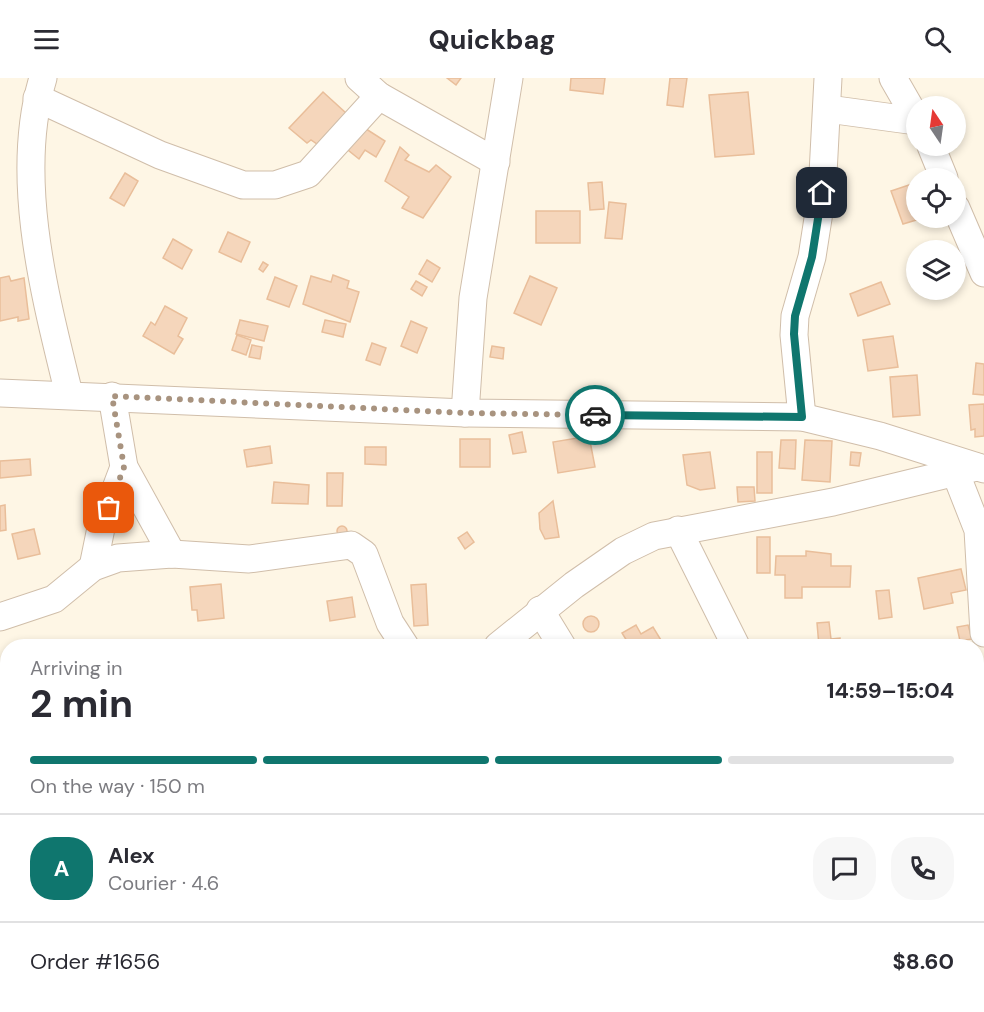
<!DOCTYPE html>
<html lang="en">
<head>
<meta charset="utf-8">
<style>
  body { margin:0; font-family:"DM Sans",sans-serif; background:#f7f7f7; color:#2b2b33; height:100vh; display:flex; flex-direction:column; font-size:22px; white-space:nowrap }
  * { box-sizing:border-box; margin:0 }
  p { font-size:20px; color:#7c7c81 }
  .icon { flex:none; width:33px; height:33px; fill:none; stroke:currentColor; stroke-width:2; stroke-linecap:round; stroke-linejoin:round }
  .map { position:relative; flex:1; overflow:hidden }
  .sheet { position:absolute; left:0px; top:561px; width:984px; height:374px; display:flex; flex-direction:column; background:#fff; border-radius:24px 24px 0 0; box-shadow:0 3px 9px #0003 }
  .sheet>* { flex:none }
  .needle { width:39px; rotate:347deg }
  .controls { position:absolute; left:906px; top:18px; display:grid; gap:12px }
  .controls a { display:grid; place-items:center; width:60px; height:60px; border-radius:50%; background:#fff; box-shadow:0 3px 9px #0003; font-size:30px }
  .pin { position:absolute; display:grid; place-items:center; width:51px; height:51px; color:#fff; margin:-26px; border-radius:12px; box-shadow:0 3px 9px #0006 }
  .courier { position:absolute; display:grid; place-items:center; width:60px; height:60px; margin:-30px; border:4px solid #0f766e; border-radius:50%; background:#fff; color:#222; box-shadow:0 2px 8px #0007 }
  .overview em { font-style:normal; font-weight:700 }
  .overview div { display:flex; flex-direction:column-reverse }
  .overview { display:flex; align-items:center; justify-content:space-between; height:102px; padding:0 30px }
  h1 { font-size:39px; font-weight:700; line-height:45px }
  .bar { display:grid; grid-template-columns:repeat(4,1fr); gap:9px 6px; align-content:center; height:72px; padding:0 30px }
  .bar i { height:8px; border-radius:4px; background:#e1e1e2 }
  .bar .selected { background:#0f766e }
  .bar p { grid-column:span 4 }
  .line { display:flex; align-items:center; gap:15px; padding:0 30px; border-top:2px solid #e1e1e2 }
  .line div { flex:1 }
  .round { display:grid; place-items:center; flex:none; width:63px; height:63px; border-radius:24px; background:#f7f7f7 }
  header { display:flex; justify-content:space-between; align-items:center; height:78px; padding:0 30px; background:#fff; font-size:27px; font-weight:700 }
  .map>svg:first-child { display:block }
  .building { fill:#f5d6bb; stroke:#e9be9a; stroke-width:1.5 }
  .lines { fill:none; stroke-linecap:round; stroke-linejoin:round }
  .minor-casing { stroke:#d0beaa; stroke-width:29 }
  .minor { stroke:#fff; stroke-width:27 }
  .done { stroke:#a8937f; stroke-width:6; stroke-dasharray:0 10.8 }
  .route { stroke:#0f766e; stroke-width:8 }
</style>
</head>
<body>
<header><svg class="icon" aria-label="menu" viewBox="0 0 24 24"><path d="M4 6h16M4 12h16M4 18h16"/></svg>Quickbag<svg class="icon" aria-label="search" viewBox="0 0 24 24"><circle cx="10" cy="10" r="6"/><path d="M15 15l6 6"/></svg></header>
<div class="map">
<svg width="984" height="934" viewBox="0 0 984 934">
  <rect width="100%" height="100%" fill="#fef6e5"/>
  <g class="building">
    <polygon points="447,0 461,0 456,7"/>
    <polygon points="571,0 605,0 603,16 570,12"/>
    <polygon points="670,0 687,0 683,29 667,27"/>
    <polygon points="323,14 346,35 317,66 311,62 307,65 289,50"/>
    <polygon points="748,14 754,76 715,79 709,17"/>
    <polygon points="363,49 385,63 376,79 365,72 359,81 348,72"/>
    <polygon points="400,69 409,77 405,82 429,94 436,87 451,99 423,140 402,130 409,119 385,103"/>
    <polygon points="125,95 138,103 124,128 110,120"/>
    <polygon points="602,104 604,131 590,132 588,105"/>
    <polygon points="912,106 916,119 916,140 923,140 903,146 891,113"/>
    <polygon points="609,124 626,126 622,161 605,160"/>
    <rect x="536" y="133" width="44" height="32"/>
    <polygon points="228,154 250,164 241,184 219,174"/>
    <polygon points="173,161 192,172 182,191 163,180"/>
    <polygon points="427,182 440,190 432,204 419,196"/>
    <polygon points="263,184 268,187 263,194 259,191"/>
    <polygon points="333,197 349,203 347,210 359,214 350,244 303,226 311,198 331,204"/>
    <polygon points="9,198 11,203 24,200 29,241 18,243 18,239 0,243 0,200"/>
    <polygon points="530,198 557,210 541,247 514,235"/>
    <polygon points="275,199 297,208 289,229 267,221"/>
    <polygon points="416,203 427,209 422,218 411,211"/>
    <polygon points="881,204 890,226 858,238 850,216"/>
    <polygon points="165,228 187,240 178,258 183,261 174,276 143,258 151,244 155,247"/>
    <polygon points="240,242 268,248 264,263 236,256"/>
    <polygon points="325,242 346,246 343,259 322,254"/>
    <polygon points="411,243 427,250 417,275 401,268"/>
    <polygon points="237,257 251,262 246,277 232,272"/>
    <polygon points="893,258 898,289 868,293 863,262"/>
    <polygon points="372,265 386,270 380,287 366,282"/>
    <polygon points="252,267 262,269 260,281 249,279"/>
    <polygon points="492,268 504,270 503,281 490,279"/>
    <polygon points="976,285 984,286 984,317 973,316"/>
    <polygon points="917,297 920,337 893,339 890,299"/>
    <polygon points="984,326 984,358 975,359 975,351 971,352 969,327"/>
    <polygon points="522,354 526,374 513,376 509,357"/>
    <polygon points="589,358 595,389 558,395 553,364"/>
    <rect x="460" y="361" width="30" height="28"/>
    <polygon points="781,362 796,362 795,391 779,390"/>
    <polygon points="805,362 832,363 830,404 802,402"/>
    <polygon points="270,368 272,385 247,389 244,372"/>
    <polygon points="365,369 386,369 386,387 365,386"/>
    <polygon points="710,374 715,410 700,412 687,407 683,377"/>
    <rect x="757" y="374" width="15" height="41"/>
    <polygon points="851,374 861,375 859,388 850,387"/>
    <polygon points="30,381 31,397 0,400 0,383"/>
    <polygon points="327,395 343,395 342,428 327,428"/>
    <polygon points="274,404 309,407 308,426 272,425"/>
    <polygon points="737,409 754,409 755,423 738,424"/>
    <polygon points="553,423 559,459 545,461 540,451 539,435"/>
    <polygon points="5,427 6,452 0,453 0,428"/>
    <circle cx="342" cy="453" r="5"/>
    <polygon points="34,451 40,476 18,481 12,456"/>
    <polygon points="467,454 474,464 465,471 458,460"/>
    <rect x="757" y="459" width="13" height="36"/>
    <polygon points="806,473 831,476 831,488 851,488 850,509 802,509 802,520 785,520 785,497 775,497 776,478 806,478"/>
    <polygon points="961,491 966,512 951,515 953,525 924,531 918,500"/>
    <polygon points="221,506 224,540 198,543 197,532 192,532 190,509"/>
    <polygon points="426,506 428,547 414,548 411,507"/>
    <polygon points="889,512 892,539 879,541 876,513"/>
    <polygon points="352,519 355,539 330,543 327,523"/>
    <circle cx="591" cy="546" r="8"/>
    <polygon points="829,544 831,561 840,560 840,568 819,568 817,545"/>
    <polygon points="636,547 641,556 653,549 664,567 630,568 622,555"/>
    <polygon points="968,547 972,561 960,563 957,549"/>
    <rect x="0" y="797" width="6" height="12"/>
    <polygon points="937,927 966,927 967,932 939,934"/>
  </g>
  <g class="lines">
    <g class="minor-casing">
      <g id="minor">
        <path d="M43 0C13 99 45 218 69 316"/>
        <polyline points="359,0 379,18 496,84"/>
        <polyline points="893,0 916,40"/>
        <polyline points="37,20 160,77 243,107 275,107 308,96 379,18"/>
        <polyline points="828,31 916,43"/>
        <polyline points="931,68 944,100"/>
        <polyline points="956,130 984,195"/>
        <polyline points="0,315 465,335 802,339 880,358 984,391"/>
        <polyline points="112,318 124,389 172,476"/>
        <polyline points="465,335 473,220 509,0"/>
        <polyline points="802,339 794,257 795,238 812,179 822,115 828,0"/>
        <polyline points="956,396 978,452 984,555"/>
        <polyline points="678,452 736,568"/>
        <polyline points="93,489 101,450 124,389"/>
        <polyline points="540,532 562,568"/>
        <polyline points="0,539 54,521 93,489 118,480 172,476 249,481 351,467 364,476 390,545 405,568"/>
        <polyline points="498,568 574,507 623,473 654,458 833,424 977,389"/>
        <polyline points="0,888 8,881"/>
        <polyline points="0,918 12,934"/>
        <polyline points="554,927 569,934"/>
        <polyline points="882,927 884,934"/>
        <polyline points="162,934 170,927"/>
        <polyline points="713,934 719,927"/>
      </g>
    </g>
    <use href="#minor" class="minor"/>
  </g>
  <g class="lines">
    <polyline class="done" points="109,430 124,389 112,318 465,335 595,337"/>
    <polyline class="route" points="595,337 802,339 794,256 795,238 812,179 822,115"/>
  </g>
</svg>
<div class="controls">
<a><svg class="needle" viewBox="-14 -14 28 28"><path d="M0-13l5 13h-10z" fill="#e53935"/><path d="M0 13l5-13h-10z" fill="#7c7c81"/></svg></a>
<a><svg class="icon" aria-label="locate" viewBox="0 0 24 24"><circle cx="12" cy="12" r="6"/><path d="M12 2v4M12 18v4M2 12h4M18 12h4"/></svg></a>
<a><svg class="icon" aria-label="layers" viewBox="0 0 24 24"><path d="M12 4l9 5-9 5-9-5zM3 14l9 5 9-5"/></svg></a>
</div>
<div class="pin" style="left:109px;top:430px;background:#ea580c"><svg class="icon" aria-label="bag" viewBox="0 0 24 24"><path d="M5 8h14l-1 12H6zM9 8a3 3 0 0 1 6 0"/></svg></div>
<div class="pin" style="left:822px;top:115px;background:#1f2937"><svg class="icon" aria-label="home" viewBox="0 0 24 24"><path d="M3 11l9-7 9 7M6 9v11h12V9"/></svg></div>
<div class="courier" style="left:595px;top:337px"><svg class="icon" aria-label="car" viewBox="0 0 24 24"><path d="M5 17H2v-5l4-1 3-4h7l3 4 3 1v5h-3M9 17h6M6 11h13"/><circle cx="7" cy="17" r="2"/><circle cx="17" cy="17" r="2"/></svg></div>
<section class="sheet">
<div class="overview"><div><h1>2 min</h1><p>Arriving in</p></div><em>14:59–15:04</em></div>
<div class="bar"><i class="selected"></i><i class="selected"></i><i class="selected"></i><i></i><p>On the way · 150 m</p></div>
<div class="line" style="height:108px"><b class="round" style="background:#0f766e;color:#fff">A</b><div><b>Alex</b><p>Courier · 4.6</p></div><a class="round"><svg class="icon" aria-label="chat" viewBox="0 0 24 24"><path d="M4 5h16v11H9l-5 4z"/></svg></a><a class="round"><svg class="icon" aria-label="phone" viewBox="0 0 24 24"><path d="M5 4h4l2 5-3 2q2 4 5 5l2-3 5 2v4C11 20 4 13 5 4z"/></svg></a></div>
<div class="line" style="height:78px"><div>Order #1656</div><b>$8.60</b></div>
</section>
</div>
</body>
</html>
